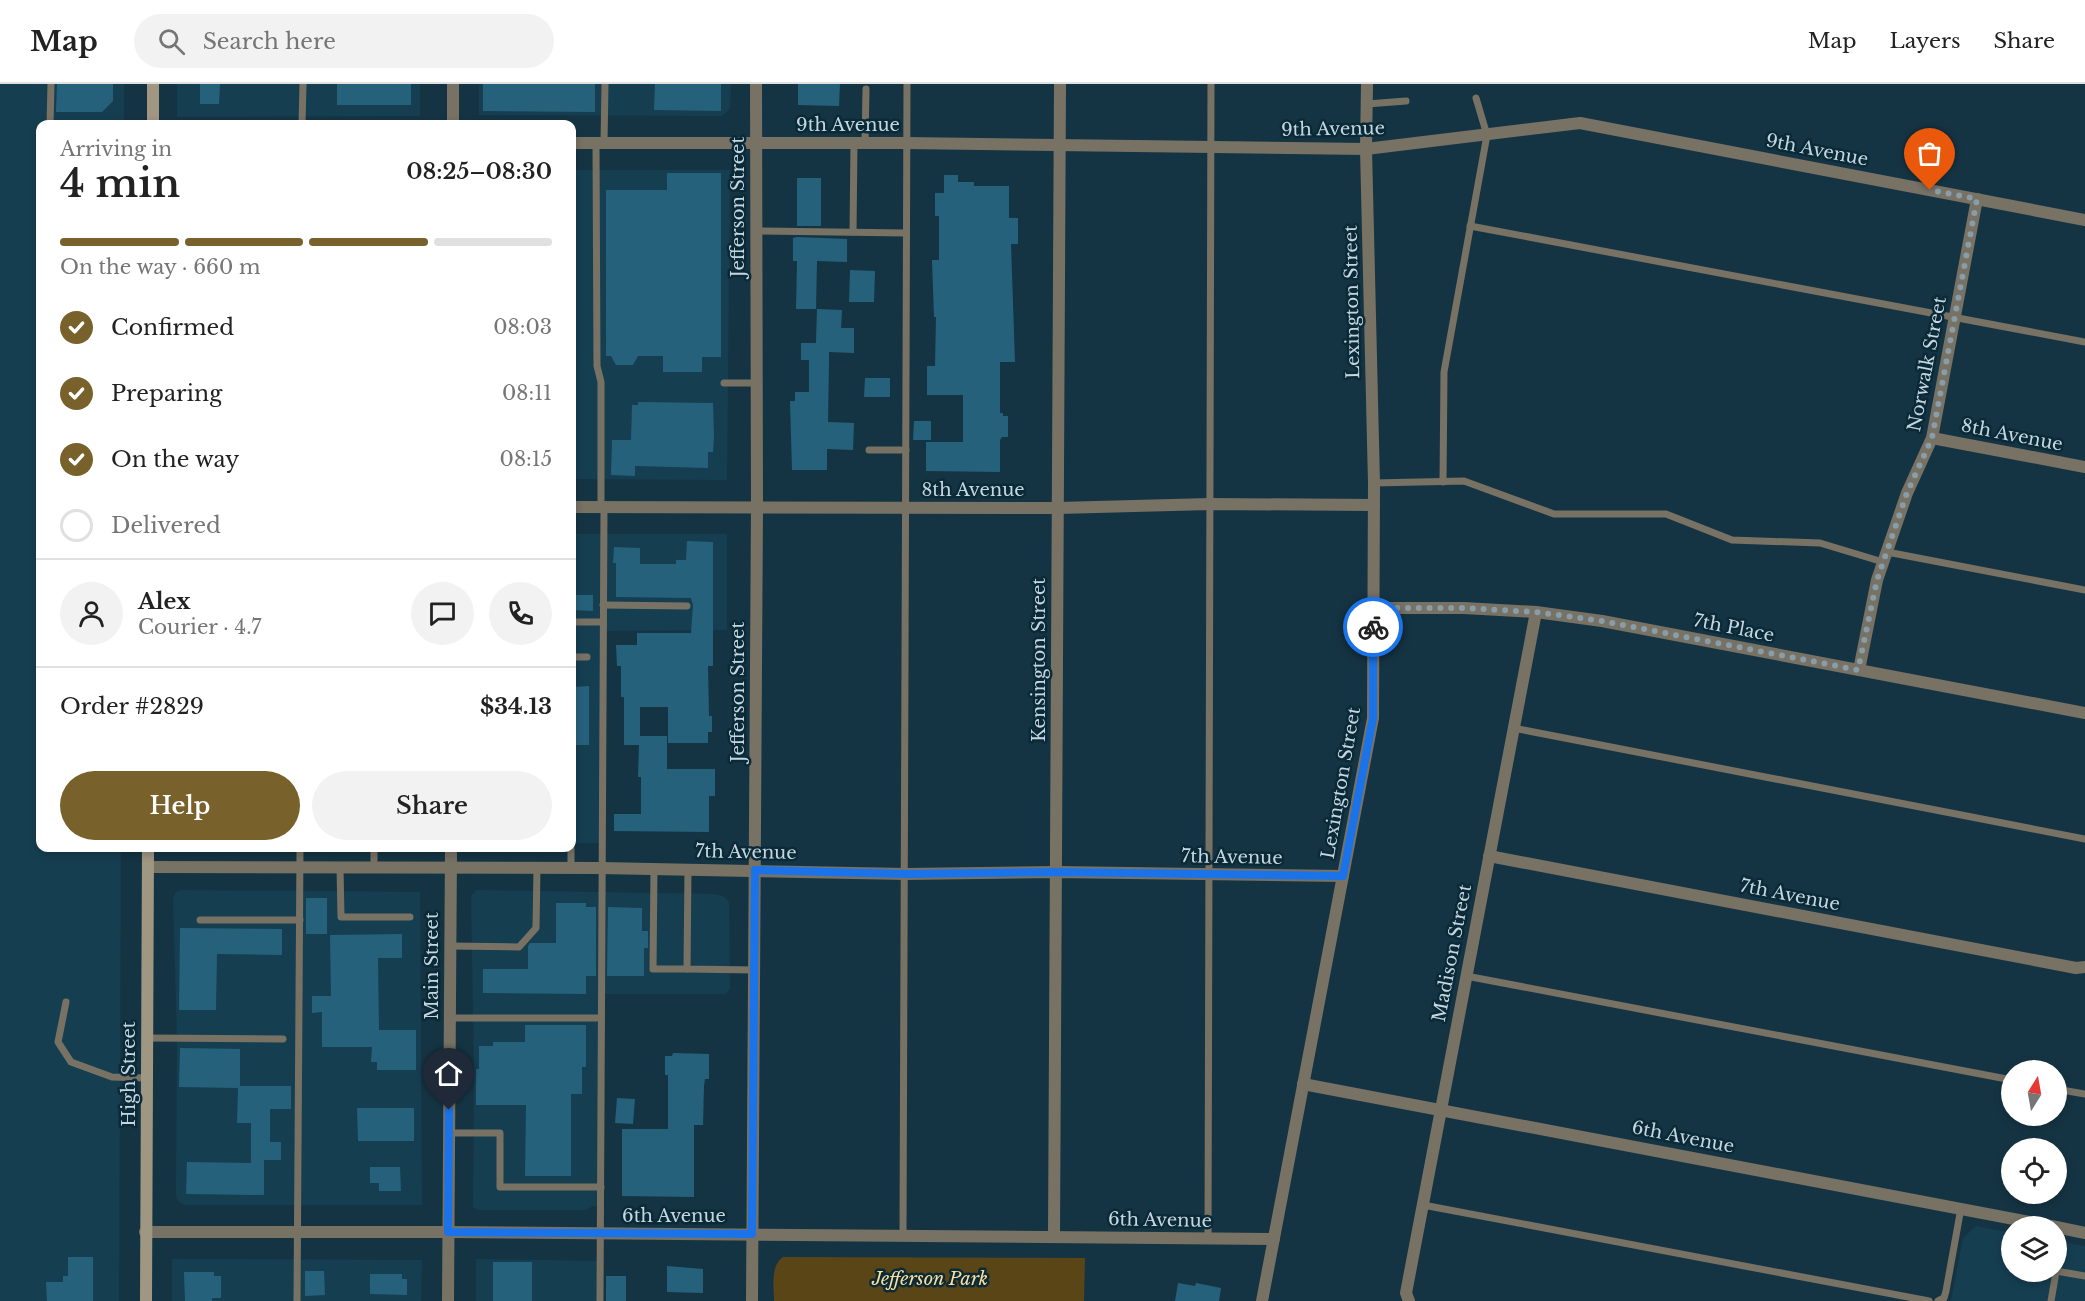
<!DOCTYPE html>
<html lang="en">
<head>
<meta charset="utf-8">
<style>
  body { margin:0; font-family:"Libre Baskerville",serif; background:#f2f2f2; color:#222; height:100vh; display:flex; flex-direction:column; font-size:22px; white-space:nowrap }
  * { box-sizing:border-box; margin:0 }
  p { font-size:20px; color:#767676 }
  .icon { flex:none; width:33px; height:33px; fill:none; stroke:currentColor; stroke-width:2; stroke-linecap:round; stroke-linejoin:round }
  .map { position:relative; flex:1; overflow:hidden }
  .sheet { position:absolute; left:36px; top:36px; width:540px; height:732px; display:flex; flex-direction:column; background:#fff; border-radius:12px; box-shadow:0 3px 9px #0003 }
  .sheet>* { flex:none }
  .needle { width:39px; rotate:11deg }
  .buttons { position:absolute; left:2001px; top:976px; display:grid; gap:12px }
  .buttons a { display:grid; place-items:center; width:66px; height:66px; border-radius:50%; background:#fff; box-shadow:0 3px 9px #0003; font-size:30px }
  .pin { position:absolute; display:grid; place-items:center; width:51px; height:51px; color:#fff; margin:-62px -26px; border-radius:50% 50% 50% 0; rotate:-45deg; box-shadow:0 0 6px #0007 }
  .pin .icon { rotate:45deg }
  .courier { position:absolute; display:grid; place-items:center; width:60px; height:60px; margin:-30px; border:4px solid #1a73e8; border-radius:50%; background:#fff; color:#222; box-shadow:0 2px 8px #0007 }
  .summary em { font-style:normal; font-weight:600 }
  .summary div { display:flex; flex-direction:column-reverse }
  .summary { display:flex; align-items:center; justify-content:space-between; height:102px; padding:0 24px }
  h1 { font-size:39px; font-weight:600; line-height:45px }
  .bar { display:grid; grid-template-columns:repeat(4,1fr); gap:9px 6px; align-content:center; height:72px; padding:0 24px }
  .bar i { height:8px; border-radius:4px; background:#e0e0e0 }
  .bar .on { background:#78612a }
  .bar p { grid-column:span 4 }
  .line { display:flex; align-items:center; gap:15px; padding:0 24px; border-top:2px solid #e0e0e0 }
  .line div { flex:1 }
  .round { display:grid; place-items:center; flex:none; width:63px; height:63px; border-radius:32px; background:#f2f2f2 }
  ol { padding:0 24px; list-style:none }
  li { display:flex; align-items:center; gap:18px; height:66px }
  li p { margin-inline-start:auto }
  li .icon { padding:6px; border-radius:50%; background:#78612a; color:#fff; stroke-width:4 }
  li:last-child { color:#767676 }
  li i { width:33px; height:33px; border:3px solid #e0e0e0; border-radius:50% }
  .primary-button { display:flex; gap:12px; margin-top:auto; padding:12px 24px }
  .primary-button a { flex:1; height:69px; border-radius:36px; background:#78612a; color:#fff; font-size:24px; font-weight:600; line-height:69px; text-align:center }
  .primary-button a+a { background:#f2f2f2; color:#222 }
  header { display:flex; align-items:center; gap:36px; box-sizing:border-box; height:84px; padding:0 30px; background:#fff; border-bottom:2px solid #e0e0e0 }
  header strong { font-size:28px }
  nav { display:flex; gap:33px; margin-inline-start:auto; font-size:21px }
  .search { width:420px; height:54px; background:#f2f2f2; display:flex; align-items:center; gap:15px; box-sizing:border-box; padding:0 21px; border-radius:33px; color:#767676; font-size:22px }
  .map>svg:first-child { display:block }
  .built { fill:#163e51 }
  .green { fill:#5a4516 }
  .building { fill:#26617c }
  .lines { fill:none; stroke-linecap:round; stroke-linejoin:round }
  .lane { stroke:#787265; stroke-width:7 }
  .street { stroke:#787265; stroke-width:12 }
  .secondary { stroke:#a09783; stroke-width:12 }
  .done { stroke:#879da9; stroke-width:6; stroke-dasharray:0 10.8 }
  .route { stroke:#1a73e8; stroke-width:8 }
  .labels { text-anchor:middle; stroke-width:5; stroke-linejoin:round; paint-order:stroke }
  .street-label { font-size:18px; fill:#c5d6e0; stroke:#0a2a38 }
  .park-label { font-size:18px; font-style:italic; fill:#fede9a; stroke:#0a2a38 }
</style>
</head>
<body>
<header>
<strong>Map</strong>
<div class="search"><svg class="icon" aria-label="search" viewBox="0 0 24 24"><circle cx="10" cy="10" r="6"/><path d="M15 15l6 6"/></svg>Search here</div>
<nav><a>Map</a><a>Layers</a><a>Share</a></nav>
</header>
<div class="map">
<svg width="2085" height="1217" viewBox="0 0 2085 1217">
  <rect width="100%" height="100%" fill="#153443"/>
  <g class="built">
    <polygon points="0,0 124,0 124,40 40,40 40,764 121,764 119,1217 0,1217"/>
    <polygon points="177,0 420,0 420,32 177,33"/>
    <polygon points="479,0 731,0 730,24 726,29 721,32 479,31"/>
    <polygon points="572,86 730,86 727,396 572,395"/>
    <polygon points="572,450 727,450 727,546 603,547 601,759 572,759"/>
    <polygon points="180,806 420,808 422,1121 184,1121 178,1117 176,1111 177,954 173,814 176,808"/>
    <polygon points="476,806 715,810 725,813 729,819 730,904 726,910 601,910 601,1122 593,1122 585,1126 478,1126 473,1123 474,986 471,812"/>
    <polygon points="1976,1142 2011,1149 2012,1188 2056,1188 2057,1157 2085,1162 2085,1217 1951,1217 1963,1154"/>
    <polygon points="172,1175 422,1176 421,1217 172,1217"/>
    <polygon points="476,1175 600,1177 600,1217 476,1217"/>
  </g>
  <path class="green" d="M783 1173 1085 1174 1084 1217H774C774 1203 770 1182 783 1173Z"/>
  <g class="building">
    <polygon points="57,0 113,0 113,17 102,28 56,28"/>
    <polygon points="200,0 220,0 219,20 200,20"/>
    <rect x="337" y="0" width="74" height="21"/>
    <polygon points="483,0 595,0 595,28 483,27"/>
    <polygon points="655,0 721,0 721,27 654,26"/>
    <polygon points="798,0 840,0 839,22 798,21"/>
    <polygon points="667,89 721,89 721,273 702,273 702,288 663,288 663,272 638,272 633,281 616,281 611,272 606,272 606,106 667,106"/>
    <polygon points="944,91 958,91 958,98 974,98 974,102 1009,102 1009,134 1018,134 1018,160 1011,160 1015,278 1000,278 1000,329 1003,329 1003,332 1008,332 1008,353 1002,353 1000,356 1000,388 926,387 926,358 963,358 963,311 927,311 927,282 935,282 936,233 934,233 932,176 939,176 939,132 935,132 935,109 944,109"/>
    <rect x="797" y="94" width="24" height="48"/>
    <polygon points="797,153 847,155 847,178 817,177 816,225 796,225 797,177 793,177 793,154"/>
    <polygon points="850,186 875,187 874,218 849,218"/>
    <polygon points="817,225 842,226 841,244 854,244 854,269 829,268 829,277 828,338 854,339 853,366 827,365 827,386 792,386 790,317 795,317 795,308 809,308 809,276 801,276 801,259 816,259"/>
    <polygon points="865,294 890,294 890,313 864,313"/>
    <polygon points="638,318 713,319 714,352 713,368 708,368 708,384 635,382 635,392 611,391 612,356 631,356 632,321 638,321"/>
    <polygon points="914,337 931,337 931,356 913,356"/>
    <polygon points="687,457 713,458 713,582 708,582 709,632 712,632 712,648 708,648 708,659 668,659 668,623 640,623 640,652 667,652 667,685 715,685 715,712 709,712 709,748 614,747 614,730 641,730 641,693 638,693 639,661 624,661 624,613 621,613 621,582 617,582 616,561 637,561 637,549 691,549 693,521 691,514 616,513 616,479 613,479 614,463 640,464 640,480 676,480 676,476 686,476"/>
    <polygon points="572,511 593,511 593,527 572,526"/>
    <polygon points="589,602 589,661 572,661 572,603"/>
    <rect x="306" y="814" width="21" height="36"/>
    <polygon points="556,819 586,819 586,823 596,823 596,892 586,892 586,910 483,909 483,885 528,885 528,862 530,859 556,859"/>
    <polygon points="608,823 642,824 642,847 648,847 648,864 644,864 644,892 607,892"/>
    <polygon points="180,844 282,845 282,871 217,870 216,926 179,926"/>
    <polygon points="402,850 402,874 378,874 379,946 416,946 416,986 377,986 377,978 371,978 372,963 322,963 322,928 312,929 312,912 331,912 330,851"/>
    <polygon points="525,941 586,941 586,983 582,983 582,1010 571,1010 571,1092 525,1092 526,1021 476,1021 476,985 479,985 479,962 493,962 493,958 525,958"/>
    <polygon points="180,964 240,965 240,1002 291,1002 291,1025 270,1025 270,1058 281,1058 281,1076 264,1076 264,1111 186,1110 187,1078 251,1079 251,1039 237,1039 238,1004 179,1003"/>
    <polygon points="673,969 709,970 709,995 705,995 704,1002 703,1041 694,1041 694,1113 622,1112 622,1045 668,1045 668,991 665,991 665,972 672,972"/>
    <polygon points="617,1014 635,1015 633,1040 615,1039"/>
    <polygon points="357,1024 414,1024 414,1057 358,1057"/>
    <polygon points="370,1083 400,1083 401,1107 379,1107 379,1099 370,1099"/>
    <polygon points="68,1173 93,1173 93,1217 47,1217 46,1198 63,1198 63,1192 68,1192"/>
    <rect x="493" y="1178" width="39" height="39"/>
    <polygon points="667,1182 703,1185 703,1209 667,1208"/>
    <polygon points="305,1187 324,1187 325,1211 305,1212"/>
    <polygon points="184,1188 214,1188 214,1192 221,1192 221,1214 212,1214 212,1217 185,1217"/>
    <polygon points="370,1190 402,1190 402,1195 407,1195 407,1211 370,1210"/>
    <rect x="606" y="1192" width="20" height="25"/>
    <polygon points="1178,1199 1195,1202 1196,1199 1221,1204 1219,1217 1175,1217"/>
  </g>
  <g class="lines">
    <g class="lane">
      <polyline points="1367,20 1406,17"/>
      <polyline points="50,40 51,0"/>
      <polyline points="302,40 303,0"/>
      <polyline points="596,59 597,282 601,298 601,423"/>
      <polyline points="604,59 605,0"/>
      <polyline points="865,59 866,5"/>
      <polyline points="1470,142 2085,258"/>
      <polyline points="757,147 906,149"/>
      <polyline points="853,148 854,59"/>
      <polyline points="724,299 756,299"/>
      <polyline points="869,366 906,366"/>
      <polyline points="1443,398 1444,288 1487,51 1476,14"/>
      <polyline points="1374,399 1464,397 1554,430 1666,430 1732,456 1820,459 1883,478"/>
      <polyline points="1887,468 2085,506"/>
      <polyline points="603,521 687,522"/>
      <polyline points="572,538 603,538"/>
      <polyline points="572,573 587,573"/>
      <polyline points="1513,644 2085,755"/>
      <polyline points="374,764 374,783"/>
      <polyline points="571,764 571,784"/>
      <polyline points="340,783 341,833 410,833"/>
      <polyline points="654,785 653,885 687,885"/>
      <polyline points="688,785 687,885 755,886"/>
      <polyline points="200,836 300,836"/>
      <polyline points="450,862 519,863 536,844 537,784"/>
      <polyline points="1466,892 2012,996"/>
      <polyline points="66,918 58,958 71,978 112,993 147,994"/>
      <polyline points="450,934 601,934"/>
      <polyline points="147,954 283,955"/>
      <polyline points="2056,1005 2085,1010"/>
      <polyline points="449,1049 500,1049 500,1103 601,1103"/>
      <polyline points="1423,1121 1929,1217"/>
      <polyline points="903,1152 907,0"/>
      <polyline points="1208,1155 1211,0"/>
      <polyline points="2056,1187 2085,1192"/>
      <polyline points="297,1217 300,764"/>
      <polyline points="600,1217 604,423"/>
      <polyline points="1938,1217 1944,1214 1946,1207 1961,1124"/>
      <polyline points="2051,1217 2056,1188"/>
    </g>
    <g class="street">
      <polyline points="453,0 453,40"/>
      <polyline points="572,59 906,59 1366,65 1580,39 2085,136"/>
      <polyline points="1932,354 2085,383"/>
      <polyline points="572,423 1058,424 1210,420 1374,421"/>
      <polyline points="1373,524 1464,524 1536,528 1602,537 2085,629"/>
      <polyline points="1859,586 1877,496 1907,409 1932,354 1977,115"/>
      <polyline points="1489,772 2076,884 2085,883"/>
      <polyline points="148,783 601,784 906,790 1057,788 1343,792"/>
      <polyline points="1303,1000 2056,1143"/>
      <polyline points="2056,1143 2085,1149"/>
      <polyline points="145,1148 448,1148 1274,1155"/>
      <polyline points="1054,1152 1060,0"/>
      <polyline points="448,1217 451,764"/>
      <polyline points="752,1217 757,422 756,0"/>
      <polyline points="1262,1217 1373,634 1374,399 1366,65 1367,0"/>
      <polyline points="1409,1217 1406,1209 1536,528"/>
    </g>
    <g class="secondary">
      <polyline points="153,0 153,40"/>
      <polyline points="146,1217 148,764"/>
    </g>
  </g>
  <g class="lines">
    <polyline class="done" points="1373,543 1373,524 1464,524 1536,528 1602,537 1858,586 1877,496 1907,409 1932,354 1977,115 1930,106"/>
    <polyline class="route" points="449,1026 448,1148 752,1150 755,786 906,790 1057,788 1343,792 1373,634 1373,543"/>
  </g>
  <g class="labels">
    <g class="street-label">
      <text x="848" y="47">9th Avenue</text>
      <text transform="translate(1333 45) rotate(-1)" y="6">9th Avenue</text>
      <text transform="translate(1817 66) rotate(11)" y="6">9th Avenue</text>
      <text transform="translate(738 123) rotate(-90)" y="6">Jefferson Street</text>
      <text transform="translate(1352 218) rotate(-91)" y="6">Lexington Street</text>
      <text transform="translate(1927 280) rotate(-79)" y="6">Norwalk Street</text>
      <text transform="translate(2012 351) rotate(11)" y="6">8th Avenue</text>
      <text x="973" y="412">8th Avenue</text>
      <text transform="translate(1734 544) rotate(11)" y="6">7th Place</text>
      <text transform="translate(1039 576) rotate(-90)" y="6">Kensington Street</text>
      <text transform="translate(738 608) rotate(-90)" y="6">Jefferson Street</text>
      <text transform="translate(1341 699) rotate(-80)" y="6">Lexington Street</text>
      <text transform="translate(746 768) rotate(1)" y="6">7th Avenue</text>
      <text transform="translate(1232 773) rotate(1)" y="6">7th Avenue</text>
      <text transform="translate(1790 811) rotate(11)" y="6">7th Avenue</text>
      <text transform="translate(1452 869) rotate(-79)" y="6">Madison Street</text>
      <text transform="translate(432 882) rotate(-90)" y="6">Main Street</text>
      <text transform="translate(129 990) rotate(-90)" y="6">High Street</text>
      <text transform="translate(1683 1053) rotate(11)" y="6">6th Avenue</text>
      <text x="674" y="1138">6th Avenue</text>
      <text transform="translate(1160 1136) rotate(1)" y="6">6th Avenue</text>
    </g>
    <g class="park-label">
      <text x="930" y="1201">Jefferson Park</text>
    </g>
  </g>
</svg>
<div class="buttons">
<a><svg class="needle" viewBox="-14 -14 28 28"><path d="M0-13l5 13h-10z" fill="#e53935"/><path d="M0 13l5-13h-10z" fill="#767676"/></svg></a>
<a><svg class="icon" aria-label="locate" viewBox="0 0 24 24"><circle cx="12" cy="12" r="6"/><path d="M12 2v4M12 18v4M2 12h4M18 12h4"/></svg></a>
<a><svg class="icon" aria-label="layers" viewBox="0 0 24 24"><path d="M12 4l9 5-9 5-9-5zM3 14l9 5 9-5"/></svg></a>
</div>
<div class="pin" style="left:1930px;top:106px;background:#ea580c"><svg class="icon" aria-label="bag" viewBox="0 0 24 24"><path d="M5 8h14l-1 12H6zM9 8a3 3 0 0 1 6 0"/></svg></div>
<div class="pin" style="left:449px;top:1026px;background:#1f2937"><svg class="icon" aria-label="home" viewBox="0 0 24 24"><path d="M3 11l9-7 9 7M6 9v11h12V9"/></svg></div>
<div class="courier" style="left:1373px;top:543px"><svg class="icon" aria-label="bike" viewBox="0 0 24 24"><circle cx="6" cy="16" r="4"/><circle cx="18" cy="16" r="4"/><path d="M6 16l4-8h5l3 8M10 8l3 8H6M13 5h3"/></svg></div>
<section class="sheet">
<div class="summary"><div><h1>4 min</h1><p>Arriving in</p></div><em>08:25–08:30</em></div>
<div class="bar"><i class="on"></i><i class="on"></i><i class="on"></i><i></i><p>On the way · 660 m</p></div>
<ol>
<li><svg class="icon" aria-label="check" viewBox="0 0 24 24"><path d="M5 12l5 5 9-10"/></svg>Confirmed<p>08:03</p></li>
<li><svg class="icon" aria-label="check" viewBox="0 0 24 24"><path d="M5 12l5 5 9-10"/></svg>Preparing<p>08:11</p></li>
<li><svg class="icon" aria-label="check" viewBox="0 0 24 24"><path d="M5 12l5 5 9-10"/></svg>On the way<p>08:15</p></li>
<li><i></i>Delivered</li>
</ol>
<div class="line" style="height:108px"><a class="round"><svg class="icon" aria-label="person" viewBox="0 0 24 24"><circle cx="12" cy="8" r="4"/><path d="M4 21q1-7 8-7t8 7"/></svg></a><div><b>Alex</b><p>Courier · 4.7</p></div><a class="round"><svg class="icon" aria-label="chat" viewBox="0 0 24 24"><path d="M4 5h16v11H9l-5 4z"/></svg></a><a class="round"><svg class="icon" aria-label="phone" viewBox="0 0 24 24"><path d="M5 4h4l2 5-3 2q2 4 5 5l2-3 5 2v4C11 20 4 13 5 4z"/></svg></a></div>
<div class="line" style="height:78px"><div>Order #2829</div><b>$34.13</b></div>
<div class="primary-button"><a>Help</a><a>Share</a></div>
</section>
</div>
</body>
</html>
